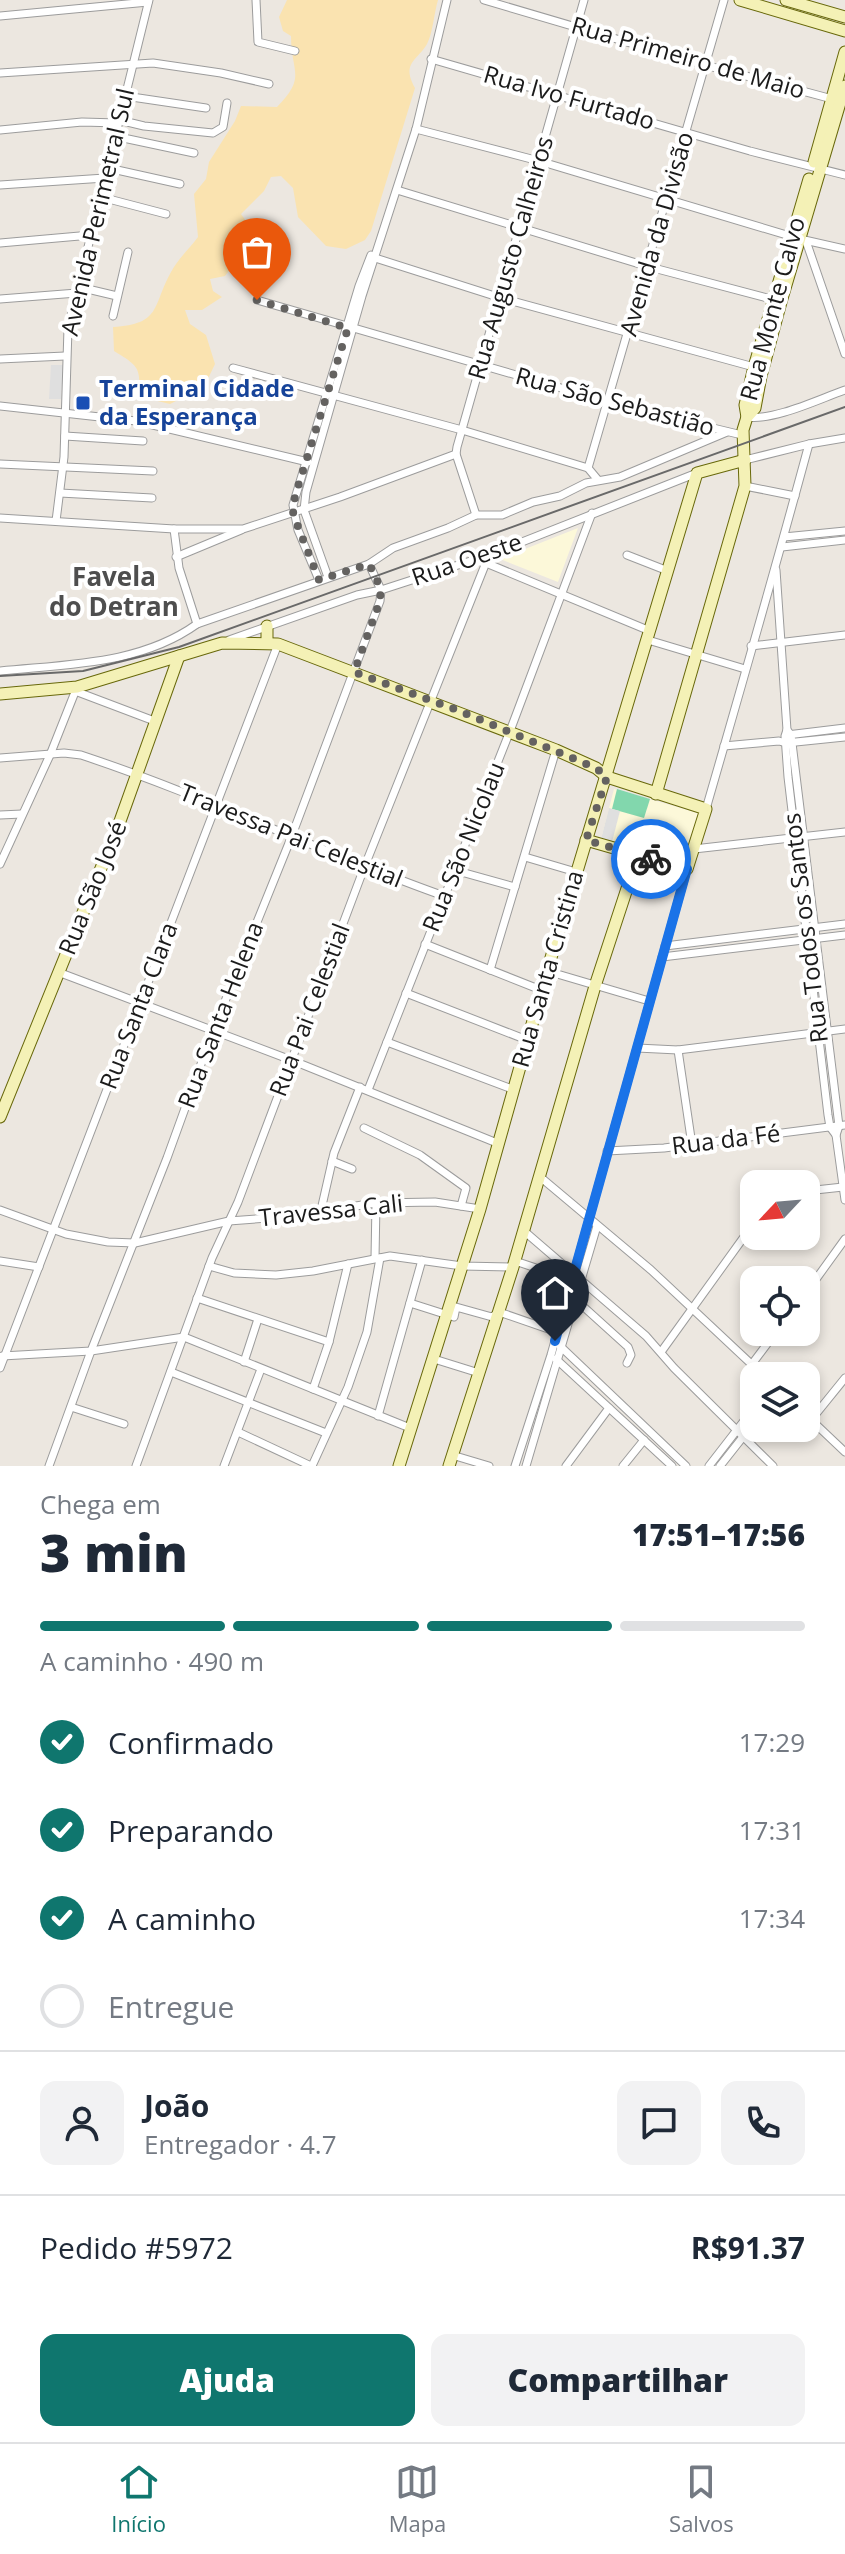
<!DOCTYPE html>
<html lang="pt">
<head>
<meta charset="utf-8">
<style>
  body { margin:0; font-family:"Open Sans",sans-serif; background:#f2f2f3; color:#1f2937; height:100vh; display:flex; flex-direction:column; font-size:30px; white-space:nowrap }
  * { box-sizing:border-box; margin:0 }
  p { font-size:26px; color:#747a83 }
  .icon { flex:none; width:44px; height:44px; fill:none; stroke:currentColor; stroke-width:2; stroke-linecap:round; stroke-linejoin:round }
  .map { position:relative; height:1466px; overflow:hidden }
  .drawer { display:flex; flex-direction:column; background:#fff; flex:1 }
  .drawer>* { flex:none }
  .needle { width:52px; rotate:244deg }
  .fabs { position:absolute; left:740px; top:1170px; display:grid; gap:16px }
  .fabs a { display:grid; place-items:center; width:80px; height:80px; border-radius:16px; background:#fff; box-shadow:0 4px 12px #0003; font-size:40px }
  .pin { position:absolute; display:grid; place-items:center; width:68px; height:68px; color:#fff; margin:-82px -34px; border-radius:50% 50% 50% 0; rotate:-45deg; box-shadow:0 0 8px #0007 }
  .pin .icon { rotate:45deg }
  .courier { position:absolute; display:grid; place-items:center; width:80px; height:80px; margin:-40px; border:6px solid #1a73e8; border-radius:50%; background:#fff; color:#222; box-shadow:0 2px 10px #0007 }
  .summary em { font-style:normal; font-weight:800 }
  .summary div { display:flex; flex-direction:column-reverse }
  .summary { display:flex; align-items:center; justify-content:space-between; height:136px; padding:0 40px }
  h1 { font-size:52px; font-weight:800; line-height:60px }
  .bar { display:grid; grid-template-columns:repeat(4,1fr); gap:12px 8px; align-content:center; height:96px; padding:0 40px }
  .bar i { height:10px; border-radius:6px; background:#e0e1e3 }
  .bar .active { background:#0f766e }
  .bar p { grid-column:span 4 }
  .line { display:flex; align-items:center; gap:20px; padding:0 40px; border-top:2px solid #e0e1e3 }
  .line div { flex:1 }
  .round { display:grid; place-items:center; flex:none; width:84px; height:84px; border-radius:16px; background:#f2f2f3 }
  ol { padding:0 40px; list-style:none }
  li { display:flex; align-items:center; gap:24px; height:88px }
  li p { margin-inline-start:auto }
  li .icon { padding:8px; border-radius:50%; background:#0f766e; color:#fff; stroke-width:4 }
  li:last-child { color:#747a83 }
  li i { width:44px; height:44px; border:4px solid #e0e1e3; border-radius:50% }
  .primary-button { display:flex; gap:16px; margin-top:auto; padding:16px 40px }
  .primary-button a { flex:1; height:92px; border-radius:16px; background:#0f766e; color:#fff; font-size:32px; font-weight:800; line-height:92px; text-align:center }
  .primary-button a+a { background:#f2f2f3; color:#1f2937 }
  .tab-bar { display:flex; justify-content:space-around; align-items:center; height:112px; border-top:2px solid #e0e1e3; background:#fff; font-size:22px; color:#747a83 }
  .tab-bar a { display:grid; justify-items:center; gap:4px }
  .tab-bar .active { color:#0f766e }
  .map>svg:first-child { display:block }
  .education { fill:#fcf8d9 }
  .sand { fill:#fae3b0 }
  .pitch { fill:#82d7ad }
  .parking { fill:#dfdfdf }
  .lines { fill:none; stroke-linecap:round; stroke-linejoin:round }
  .street-casing { stroke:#9c9c9c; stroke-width:9 }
  .secondary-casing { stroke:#68680b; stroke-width:13 }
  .street { stroke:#fff; stroke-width:7 }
  .secondary { stroke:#f4f1b6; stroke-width:11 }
  .tram { stroke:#696969; stroke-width:2 }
  .done { stroke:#646260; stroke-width:8; stroke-dasharray:0 14.4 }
  .route { stroke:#1a73e8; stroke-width:10 }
  .transit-dot { fill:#1a4fb4; stroke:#fff; stroke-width:3 }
  .labels { text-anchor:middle; stroke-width:8; stroke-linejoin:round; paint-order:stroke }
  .street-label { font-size:24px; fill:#1b1b1b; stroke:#fff }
  .transit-label { font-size:24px; font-weight:bold; fill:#164399; stroke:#fff; text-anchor:start }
  .neighbourhood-label { font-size:26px; font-weight:bold; fill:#4e4e4e; stroke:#fff }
</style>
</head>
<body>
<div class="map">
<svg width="845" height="1466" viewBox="0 0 845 1466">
  <rect width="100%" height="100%" fill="#ece7e0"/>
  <g class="education">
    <polygon points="578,528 558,582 500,559"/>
    <polygon points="614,789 702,814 687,865 601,839"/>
  </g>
  <path class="sand" d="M287 0H438C434 13 433 32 427 44 417 61 401 63 415 88L371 231 365 240 346 249 326 246 298 217 293 188 281 176 271 177 264 191 241 214 251 228 234 256V264L225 276 210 279 213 291 222 297 202 310H185L190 324 206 335 215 364 204 387 170 404 137 396C143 368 137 365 114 351L113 327C162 324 152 306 171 272 178 259 189 249 198 237L194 194 206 179 209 162 235 121 241 106 277 107C307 76 291 73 291 36L283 31 279 17Z"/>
  <polygon class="pitch" points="617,789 650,799 644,818 612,809"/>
  <g class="parking">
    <polygon points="51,365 63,365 61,399 49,399"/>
    <polygon points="609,808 620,811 612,842 601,839"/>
  </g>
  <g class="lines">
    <g class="street-casing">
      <g id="street">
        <polyline points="256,0 258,42 295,51"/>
        <polyline points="484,0 705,65 836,100"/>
        <polyline points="0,16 148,2"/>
        <polyline points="431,59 750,151 845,175"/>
        <polyline points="0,73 153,63 221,73 269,84"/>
        <polyline points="125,96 206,108"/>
        <polyline points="119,120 144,126 213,133 223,127 227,103"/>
        <polyline points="416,129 539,161 800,239 845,249"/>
        <polyline points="0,130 82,122 118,123"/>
        <polyline points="114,136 194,153"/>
        <polyline points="108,168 180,184"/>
        <polyline points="0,185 105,178"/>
        <polyline points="397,190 646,266 775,300"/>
        <polyline points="101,197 166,214"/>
        <polyline points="806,241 845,354"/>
        <polyline points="0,243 91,235"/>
        <polyline points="372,257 501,298 754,367"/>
        <polyline points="79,287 117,296"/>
        <polyline points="0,299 77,293"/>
        <polyline points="257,300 630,408 742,435"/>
        <polyline points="113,316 128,252"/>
        <polyline points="0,359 65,356"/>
        <polyline points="233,368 462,430 588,468 598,480"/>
        <polyline points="0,406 136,421 308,462"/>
        <path d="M747 417C774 421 819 399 845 390"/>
        <polyline points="65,436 143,441"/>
        <polyline points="745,460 809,444 845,438"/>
        <polyline points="0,464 153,471"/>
        <polyline points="588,468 724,0"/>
        <polyline points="745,486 795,496"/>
        <polyline points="60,493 152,498"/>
        <polyline points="476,515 456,454 457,447 584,0"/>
        <polyline points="0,518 174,529 243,529 340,497 456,454"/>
        <polyline points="56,521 64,457 68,328 149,0"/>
        <polyline points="174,529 179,568 197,624"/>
        <polyline points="784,537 845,531"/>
        <polyline points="782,547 845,540"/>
        <polyline points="627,555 668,571"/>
        <polyline points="176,557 241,530"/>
        <polyline points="486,563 650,631"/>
        <polyline points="776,570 787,730 785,736 788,777 828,1115 830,1127 836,1135 845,1200"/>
        <polyline points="328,577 304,510 306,492 362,296 416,129 447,0"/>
        <polyline points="319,580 298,530 293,505 359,286 371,255"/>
        <polyline points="229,640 357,595 381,590 489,555 697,473"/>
        <polyline points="648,640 745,669"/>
        <polyline points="751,646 845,635"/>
        <path d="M0 671C67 664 140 665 197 624L369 564 393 548 448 528 476 515H502L533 502 560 496 586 483 620 477 727 432"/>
        <polyline points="75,691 157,722"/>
        <polyline points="787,730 791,735 839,1126 836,1135"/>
        <polyline points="787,735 845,728"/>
        <polyline points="724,746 779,741 786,743 845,737"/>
        <path d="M0 758 64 753 81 755C205 796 322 853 444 896"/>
        <path d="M706 809C741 688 776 566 809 444"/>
        <polyline points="0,815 22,814"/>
        <polyline points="694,849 845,832"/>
        <polyline points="525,857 576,872"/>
        <polyline points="0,864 50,755 77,687"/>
        <polyline points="454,870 515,887"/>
        <polyline points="425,944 541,990"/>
        <polyline points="665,946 845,924"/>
        <polyline points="662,957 845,935"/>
        <polyline points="490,970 556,750"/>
        <polyline points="547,971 649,1001"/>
        <polyline points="58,972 291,1060 497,1143"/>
        <polyline points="406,993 527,1040"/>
        <polyline points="387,1042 512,1089"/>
        <polyline points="637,1048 678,1050 845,1029"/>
        <polyline points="678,1050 692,1145"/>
        <polyline points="368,1090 510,731 592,513"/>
        <polyline points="364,1128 420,1155 466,1188 461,1206"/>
        <polyline points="607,1151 664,1148 845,1125"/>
        <polyline points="332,1161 352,1169"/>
        <polyline points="539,1176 651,1270 764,1376"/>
        <polyline points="806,1191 843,1187"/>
        <polyline points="0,1210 66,1234 108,1242 135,1243 229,1221 281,1217 376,1203 435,1202 480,1209"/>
        <polyline points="321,1210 334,1153 360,1087"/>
        <polyline points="524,1231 646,1336 674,1368 773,1466"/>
        <polyline points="375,1258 376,1203"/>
        <polyline points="0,1261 39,1267"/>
        <polyline points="515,1261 557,1275"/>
        <polyline points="209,1266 234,1273 276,1275 313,1271 390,1256 462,1266 513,1267"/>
        <polyline points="806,1293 845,1239"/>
        <polyline points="197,1298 329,1342"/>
        <polyline points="576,1300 628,1347 631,1355 627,1363"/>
        <polyline points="410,1303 454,1317 456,1307 492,1317 499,1312 557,1332"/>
        <polyline points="560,1346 686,1466"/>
        <polyline points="661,1352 754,1223"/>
        <polyline points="2,1356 91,1351 184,1337 410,1428"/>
        <polyline points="434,1359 479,1373"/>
        <polyline points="556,1359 672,1466"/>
        <polyline points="244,1362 258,1319"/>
        <polyline points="752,1364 776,1332"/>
        <polyline points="0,1368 278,644"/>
        <polyline points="171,1372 326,1433"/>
        <polyline points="313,1389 329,1342 348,1264"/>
        <polyline points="71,1407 124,1424"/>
        <polyline points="806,1415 845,1452"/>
        <polyline points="378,1416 422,1260"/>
        <polyline points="811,1420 845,1378"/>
        <polyline points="238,1432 311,1466"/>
        <polyline points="452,1455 489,1466"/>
        <polyline points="49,1466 91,1351 167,1158 213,1031 291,838 380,601 381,590 369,564"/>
        <polyline points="136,1466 212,1258 238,1202 364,868 489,555"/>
        <polyline points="224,1466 261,1369"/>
        <polyline points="312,1466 348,1387 367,1332 380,1258"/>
        <polyline points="515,1466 551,1355 687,869"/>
        <polyline points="526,1466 597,1226"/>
        <polyline points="566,1466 609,1408"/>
        <polyline points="623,1466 644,1440"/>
        <polyline points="709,1466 754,1408"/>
        <polyline points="720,1466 754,1423"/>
      </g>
    </g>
    <g class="secondary-casing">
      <g id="secondary">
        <polyline points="740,0 845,31"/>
        <polyline points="786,0 845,17"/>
        <polyline points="814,162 845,52"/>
        <polyline points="747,417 745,405 754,367 809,179"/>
        <polyline points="267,626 267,643"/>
        <polyline points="0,694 77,687 222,643 278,644 556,750 596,768 607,777 706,809 687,869 586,840"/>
        <polyline points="656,794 745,486 743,430 747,417 755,408 761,376 781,302 845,86"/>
        <polyline points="0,1117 119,824 179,656"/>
        <polyline points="399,1466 480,1209 547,971 697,473 745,460"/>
        <polyline points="449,1466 513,1267 595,986 638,855"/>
      </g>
    </g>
    <use href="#street" class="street"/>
    <use href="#secondary" class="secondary"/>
    <polyline class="tram" points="0,676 83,671 179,647 845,407"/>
  </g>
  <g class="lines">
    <path class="done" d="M257 300 348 328 295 496 293 514 319 580 369 564C375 576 382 587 380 601L354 672 457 710 596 768 607 777 586 840 651 859"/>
    <polyline class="route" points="555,1341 687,869 651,859"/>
  </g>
  <rect class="transit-dot" x="75" y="395" width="16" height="16" rx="4"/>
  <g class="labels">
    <g class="street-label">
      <text transform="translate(688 58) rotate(16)" y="8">Rua Primeiro de Maio</text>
      <text transform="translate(569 98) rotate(16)" y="8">Rua Ivo Furtado</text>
      <text transform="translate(98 212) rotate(-77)" y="8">Avenida Perimetral Sul</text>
      <text transform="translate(657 234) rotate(-74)" y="8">Avenida da Divisão</text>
      <text transform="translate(511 258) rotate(-74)" y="8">Rua Augusto Calheiros</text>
      <text transform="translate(773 309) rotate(-75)" y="8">Rua Monte Calvo</text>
      <text transform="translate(615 402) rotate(15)" y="8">Rua São Sebastião</text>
      <text transform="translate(467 560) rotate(-19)" y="8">Rua Oeste</text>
      <text transform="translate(291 836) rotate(22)" y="8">Travessa Pai Celestial</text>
      <text transform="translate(464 847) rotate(-68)" y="8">Rua São Nicolau</text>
      <text transform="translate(93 888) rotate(-68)" y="8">Rua São José</text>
      <text transform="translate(806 928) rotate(-97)" y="8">Rua Todos os Santos</text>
      <text transform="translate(548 969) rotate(-74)" y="8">Rua Santa Cristina</text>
      <text transform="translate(139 1006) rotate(-69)" y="8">Rua Santa Clara</text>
      <text transform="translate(310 1010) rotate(-69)" y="8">Rua Pai Celestial</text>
      <text transform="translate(221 1015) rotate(-69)" y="8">Rua Santa Helena</text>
      <text transform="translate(726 1140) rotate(-7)" y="8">Rua da Fé</text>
      <text transform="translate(331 1211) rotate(-6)" y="8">Travessa Cali</text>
    </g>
    <g class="transit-label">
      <text x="99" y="397">Terminal Cidade<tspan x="99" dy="28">da Esperança</tspan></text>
    </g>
    <g class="neighbourhood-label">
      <text x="114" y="586">Favela<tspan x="114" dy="30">do Detran</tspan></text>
    </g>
  </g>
</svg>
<div class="fabs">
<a><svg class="needle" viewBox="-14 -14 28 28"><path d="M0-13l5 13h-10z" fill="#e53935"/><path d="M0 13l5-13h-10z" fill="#747a83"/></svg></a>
<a><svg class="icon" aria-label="locate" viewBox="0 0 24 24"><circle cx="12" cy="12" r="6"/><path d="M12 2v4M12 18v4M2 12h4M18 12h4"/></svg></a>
<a><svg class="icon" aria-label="layers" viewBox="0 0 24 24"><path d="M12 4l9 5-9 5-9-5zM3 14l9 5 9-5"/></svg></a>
</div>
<div class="pin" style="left:257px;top:300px;background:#ea580c"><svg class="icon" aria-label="bag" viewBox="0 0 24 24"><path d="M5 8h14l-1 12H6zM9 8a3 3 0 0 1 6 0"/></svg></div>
<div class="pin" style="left:555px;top:1341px;background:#1f2937"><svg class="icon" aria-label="home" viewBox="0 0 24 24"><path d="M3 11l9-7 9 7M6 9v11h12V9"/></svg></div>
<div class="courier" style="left:651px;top:859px"><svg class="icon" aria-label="bike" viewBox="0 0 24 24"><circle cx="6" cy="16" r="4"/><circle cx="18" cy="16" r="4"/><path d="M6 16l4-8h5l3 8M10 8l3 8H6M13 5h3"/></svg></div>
</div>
<section class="drawer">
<div class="summary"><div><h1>3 min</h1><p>Chega em</p></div><em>17:51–17:56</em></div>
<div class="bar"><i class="active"></i><i class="active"></i><i class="active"></i><i></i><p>A caminho · 490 m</p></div>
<ol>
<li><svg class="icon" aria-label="check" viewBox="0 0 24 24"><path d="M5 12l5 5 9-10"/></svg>Confirmado<p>17:29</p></li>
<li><svg class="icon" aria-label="check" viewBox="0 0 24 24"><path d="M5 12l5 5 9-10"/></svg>Preparando<p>17:31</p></li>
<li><svg class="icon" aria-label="check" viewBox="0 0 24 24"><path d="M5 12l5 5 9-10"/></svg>A caminho<p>17:34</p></li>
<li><i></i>Entregue</li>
</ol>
<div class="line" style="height:144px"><a class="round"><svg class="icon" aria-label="person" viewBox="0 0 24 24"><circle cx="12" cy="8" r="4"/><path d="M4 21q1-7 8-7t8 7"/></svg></a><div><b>João</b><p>Entregador · 4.7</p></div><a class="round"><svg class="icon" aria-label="chat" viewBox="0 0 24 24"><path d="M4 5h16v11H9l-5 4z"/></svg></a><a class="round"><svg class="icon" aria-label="phone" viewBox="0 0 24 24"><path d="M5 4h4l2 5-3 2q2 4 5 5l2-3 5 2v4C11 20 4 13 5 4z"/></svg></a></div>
<div class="line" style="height:104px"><div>Pedido #5972</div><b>R$91.37</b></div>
<div class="primary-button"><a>Ajuda</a><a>Compartilhar</a></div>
</section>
<nav class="tab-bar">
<a class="active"><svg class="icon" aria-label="home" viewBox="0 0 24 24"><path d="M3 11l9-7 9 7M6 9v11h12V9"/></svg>Início</a>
<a><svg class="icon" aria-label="map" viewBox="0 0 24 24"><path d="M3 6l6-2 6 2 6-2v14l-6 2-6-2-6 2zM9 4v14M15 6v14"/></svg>Mapa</a>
<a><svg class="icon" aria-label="saved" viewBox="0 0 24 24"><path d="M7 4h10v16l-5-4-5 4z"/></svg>Salvos</a>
</nav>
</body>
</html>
